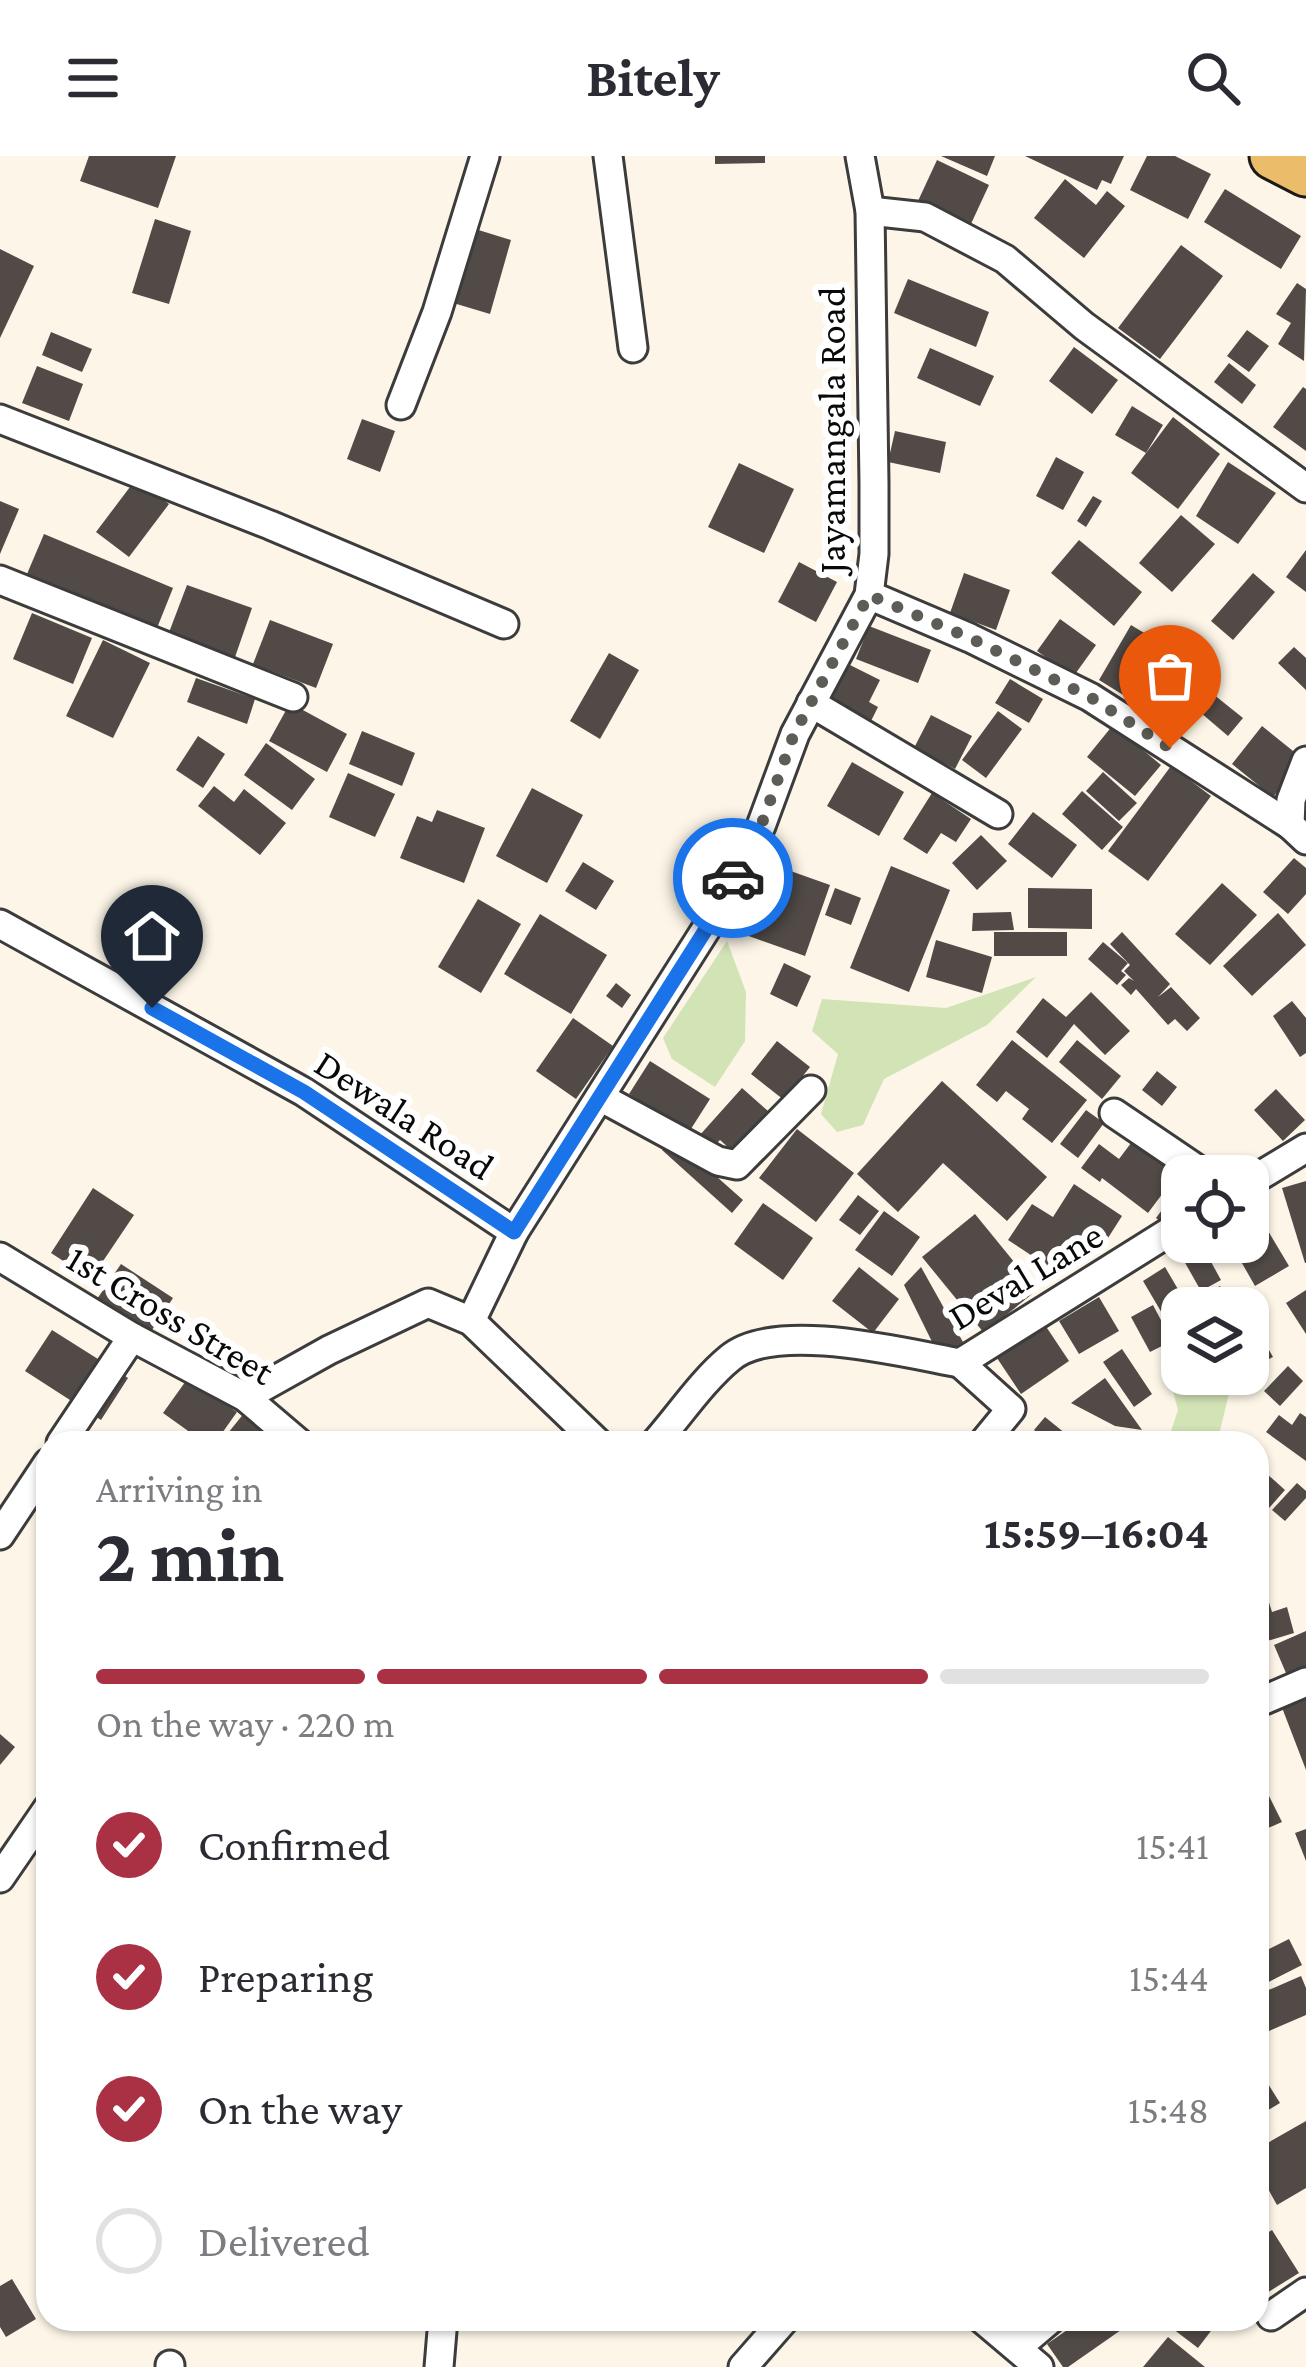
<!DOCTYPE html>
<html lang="en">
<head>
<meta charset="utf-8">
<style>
  body { margin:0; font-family:"Crimson Pro",serif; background:#f7f7f7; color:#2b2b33; height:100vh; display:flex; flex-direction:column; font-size:45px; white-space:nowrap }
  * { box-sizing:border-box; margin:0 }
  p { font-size:39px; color:#7c7c81 }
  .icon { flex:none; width:66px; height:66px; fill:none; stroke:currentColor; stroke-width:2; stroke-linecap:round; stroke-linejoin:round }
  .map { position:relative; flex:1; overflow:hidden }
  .panel { position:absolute; left:36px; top:1275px; width:1233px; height:900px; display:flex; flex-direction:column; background:#fff; border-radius:36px; box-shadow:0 3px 9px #0004 }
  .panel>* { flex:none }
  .fabs { position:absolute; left:1161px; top:999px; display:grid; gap:24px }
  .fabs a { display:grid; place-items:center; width:108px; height:108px; border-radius:24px; background:#fff; box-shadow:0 3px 9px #0004; font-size:60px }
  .pin { position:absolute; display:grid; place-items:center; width:102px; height:102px; color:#fff; margin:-123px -51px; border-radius:50% 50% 50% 0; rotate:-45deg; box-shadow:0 0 12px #0007 }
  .pin .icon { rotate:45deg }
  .courier { position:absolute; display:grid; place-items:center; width:120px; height:120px; margin:-60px; border:9px solid #1a73e8; border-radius:50%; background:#fff; color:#222; box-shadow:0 3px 15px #0007 }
  .overview em { font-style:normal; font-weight:700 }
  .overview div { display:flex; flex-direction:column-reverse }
  .overview { display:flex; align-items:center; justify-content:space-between; height:204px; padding:0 60px }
  h1 { font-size:78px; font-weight:700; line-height:90px }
  .bar { display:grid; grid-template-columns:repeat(4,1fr); gap:18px 12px; align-content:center; height:144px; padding:0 60px }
  .bar i { height:15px; border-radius:9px; background:#e1e1e2 }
  .bar .selected { background:#aa3044 }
  .bar p { grid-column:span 4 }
  ol { padding:0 60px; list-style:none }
  li { display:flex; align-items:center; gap:36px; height:132px }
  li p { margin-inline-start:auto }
  li .icon { padding:12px; border-radius:50%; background:#aa3044; color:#fff; stroke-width:4 }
  li:last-child { color:#7c7c81 }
  li i { width:66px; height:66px; border:6px solid #e1e1e2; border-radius:50% }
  header { display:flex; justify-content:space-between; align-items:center; height:156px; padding:0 60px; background:#fff; font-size:54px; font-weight:700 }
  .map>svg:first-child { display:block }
  .green { fill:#d2e3b6 }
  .building { fill:#514a47 }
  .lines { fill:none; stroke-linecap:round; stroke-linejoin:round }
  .minor-casing { stroke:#3c3c3c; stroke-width:33 }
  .primary-casing { stroke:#1a1a1a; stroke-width:51 }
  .minor { stroke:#fff; stroke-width:27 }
  .primary { stroke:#ebbd6a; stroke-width:45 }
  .done { stroke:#5e5c57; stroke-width:12; stroke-dasharray:0 21.6 }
  .route { stroke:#1a73e8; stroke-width:15 }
  .labels { text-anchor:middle; stroke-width:12; stroke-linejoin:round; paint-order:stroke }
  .street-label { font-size:39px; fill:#090909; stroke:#fff }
</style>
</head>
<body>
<header><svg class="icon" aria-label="menu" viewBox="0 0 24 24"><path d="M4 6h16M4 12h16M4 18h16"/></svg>Bitely<svg class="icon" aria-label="search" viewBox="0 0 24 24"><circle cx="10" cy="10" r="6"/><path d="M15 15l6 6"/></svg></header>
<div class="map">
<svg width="1306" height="2211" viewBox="0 0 1306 2211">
  <rect width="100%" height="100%" fill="#fdf6e8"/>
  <g class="green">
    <polygon points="727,785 746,836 745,885 715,931 672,903 663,882"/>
    <polygon points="1036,821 987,869 884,923 863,969 837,976 821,958 838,898 812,875 822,843 946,852"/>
    <polygon points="1182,1206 1182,1218 1223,1218 1231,1229 1217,1287 1167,1287 1178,1254 1167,1213"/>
  </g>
  <g class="building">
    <polygon points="89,0 176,0 158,52 80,25"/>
    <polygon points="715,0 765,0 765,7 715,8"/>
    <polygon points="941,0 995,0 987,20"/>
    <polygon points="1025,0 1124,0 1111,28 1102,24 1097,34"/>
    <polygon points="1147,0 1175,0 1211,18 1188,63 1130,34"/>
    <polygon points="937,4 989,29 970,70 918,45"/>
    <polygon points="1065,23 1096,49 1107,35 1125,50 1084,102 1034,62"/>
    <polygon points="1225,33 1301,80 1281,113 1204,66"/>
    <polygon points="155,63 191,75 169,148 132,137"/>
    <polygon points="472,72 511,84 490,158 450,146"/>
    <polygon points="1181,89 1223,120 1160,203 1118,172"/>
    <polygon points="0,93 34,110 0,182"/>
    <polygon points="908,123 989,156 976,191 894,157"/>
    <polygon points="1297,127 1306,133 1304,205 1278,188 1291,167 1276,158"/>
    <polygon points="1247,174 1269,190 1249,216 1227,200"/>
    <polygon points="51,176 92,193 82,216 42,199"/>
    <polygon points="1074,191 1118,224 1092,258 1049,225"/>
    <polygon points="930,192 994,220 980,250 917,222"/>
    <polygon points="1229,207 1256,229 1242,248 1214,226"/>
    <polygon points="37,210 83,228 69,265 22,247"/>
    <polygon points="1303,231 1306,233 1306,295 1273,271"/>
    <polygon points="1132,250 1163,269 1146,297 1115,279"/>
    <polygon points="1173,261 1220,298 1178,353 1131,317"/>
    <polygon points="362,263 395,275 380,316 347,303"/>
    <polygon points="895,275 946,286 940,317 888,306"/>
    <polygon points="1056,301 1084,316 1063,354 1036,340"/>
    <polygon points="1228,306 1276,337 1238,388 1196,360"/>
    <polygon points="739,307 794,333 764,397 708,371"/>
    <polygon points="136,323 169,348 129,401 96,376"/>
    <polygon points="1093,340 1102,345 1086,371 1077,365"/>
    <polygon points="0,345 19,353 0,398"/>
    <polygon points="1181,359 1215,388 1172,436 1139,407"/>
    <polygon points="44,378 173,432 157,472 27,418"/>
    <polygon points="1079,384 1142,436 1114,470 1051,417"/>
    <polygon points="1306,394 1306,436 1286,421"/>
    <polygon points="799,406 837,426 816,466 778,446"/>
    <polygon points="964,417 1010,434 996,474 950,457"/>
    <polygon points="1253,417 1275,436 1233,484 1211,465"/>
    <polygon points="187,429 252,452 234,504 168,479"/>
    <polygon points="32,457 92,482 73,528 13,503"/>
    <polygon points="1060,463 1096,489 1073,521 1037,495"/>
    <polygon points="270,464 333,488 316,532 253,508"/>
    <polygon points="1131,469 1174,495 1141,550 1099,524"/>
    <polygon points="869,470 931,494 918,527 856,503"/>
    <polygon points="103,484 150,507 113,582 66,560"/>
    <polygon points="1294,491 1306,502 1306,534 1278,507"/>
    <polygon points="609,497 639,514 600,583 570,565"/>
    <polygon points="848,508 880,524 869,546 878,551 868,571 826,550"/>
    <polygon points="196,522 255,543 247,568 187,546"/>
    <polygon points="1010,523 1043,543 1029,567 995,547"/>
    <polygon points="1208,534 1243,562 1228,580 1194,551"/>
    <polygon points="290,547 347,578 327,616 269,585"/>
    <polygon points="998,555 1022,573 986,622 962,604"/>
    <polygon points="931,559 972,580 955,613 914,592"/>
    <polygon points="1113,569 1161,609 1135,640 1087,601"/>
    <polygon points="1262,570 1303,603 1273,641 1232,608"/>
    <polygon points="362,575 415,597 402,630 349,608"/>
    <polygon points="198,580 225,598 203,632 176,614"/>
    <polygon points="266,587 315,623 292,654 244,619"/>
    <polygon points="852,606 904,636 879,680 827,650"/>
    <polygon points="1171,610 1211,640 1148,725 1108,695"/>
    <polygon points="1103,616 1137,647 1119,665 1086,635"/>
    <polygon points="348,617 395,638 375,681 329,661"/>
    <polygon points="214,630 234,646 244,633 286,667 260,699 198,650"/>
    <polygon points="532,632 583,659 547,727 496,700"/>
    <polygon points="1082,635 1123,671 1102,694 1062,658"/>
    <polygon points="932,637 971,663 956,686 941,677 927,698 903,683"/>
    <polygon points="437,654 485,672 464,727 400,702 417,660 432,666"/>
    <polygon points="1033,656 1077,689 1052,722 1008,688"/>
    <polygon points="981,679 1007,705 977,734 952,707"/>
    <polygon points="1294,702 1306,712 1306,738 1288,758 1263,736"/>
    <polygon points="583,706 614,725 596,754 565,735"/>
    <polygon points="768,707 830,729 805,800 743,778"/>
    <polygon points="891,710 950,734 909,836 850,812"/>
    <polygon points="1222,727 1257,759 1210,809 1175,778"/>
    <polygon points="835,732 861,742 851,769 825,759"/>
    <polygon points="1028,732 1092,733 1092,773 1028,772"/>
    <polygon points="478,743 521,768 481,837 438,811"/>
    <polygon points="1011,756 1014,774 972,775 973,757"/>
    <polygon points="1278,757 1306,789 1252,840 1223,810"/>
    <polygon points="540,758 607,799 571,858 504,818"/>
    <rect x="994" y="776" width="73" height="24"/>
    <polygon points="1122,776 1170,828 1158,841 1171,831 1200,862 1187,875 1175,863 1168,869 1136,833 1131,839 1121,829 1129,822 1134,825 1124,815 1130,809 1110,788"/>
    <polygon points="936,784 992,801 982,837 926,821"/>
    <polygon points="1103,786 1128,807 1121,815 1126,819 1117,829 1088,803"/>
    <polygon points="784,807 811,820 797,851 770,838"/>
    <polygon points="616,827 631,839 622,852 606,840"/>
    <polygon points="1091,836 1130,875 1105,899 1074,868 1047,902 1016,876 1043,842 1066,861"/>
    <polygon points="1292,845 1306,862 1306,897 1300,901 1273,860"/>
    <polygon points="573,862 613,890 576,943 536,915"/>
    <polygon points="1012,884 1087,944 1052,987 1022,963 1029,953 1006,935 997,946 976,929"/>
    <polygon points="1077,884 1121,920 1102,943 1059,906"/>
    <polygon points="777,885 810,911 784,944 751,918"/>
    <polygon points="650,905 710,943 689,976 629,938"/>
    <polygon points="1157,915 1177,931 1162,950 1142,934"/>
    <polygon points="942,925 1047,1021 1007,1065 943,1007 898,1056 857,1018"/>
    <polygon points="742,932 776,962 740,1002 720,984 712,992 699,980"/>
    <polygon points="1276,933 1305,964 1283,985 1254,954"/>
    <polygon points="1086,954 1104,967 1078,1002 1060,988"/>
    <polygon points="797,973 854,1017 816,1066 759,1022"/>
    <polygon points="1137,979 1181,1013 1148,1057 1102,1022 1100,1026 1081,1012 1099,988 1119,1003"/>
    <polygon points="673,982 743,1044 732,1057 662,994"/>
    <polygon points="1306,1025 1306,1107 1305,1107 1282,1032"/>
    <polygon points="1182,1027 1182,1062 1169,1072 1156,1062"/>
    <polygon points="1074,1028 1122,1060 1101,1093 1083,1081 1058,1117 1008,1084 1032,1048 1053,1061"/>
    <polygon points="93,1032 134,1059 91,1123 51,1097"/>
    <polygon points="858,1039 879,1055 860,1079 839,1064"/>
    <polygon points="763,1047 813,1082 783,1124 734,1088"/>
    <polygon points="1252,1048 1289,1110 1255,1130 1230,1086 1248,1086 1248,1050"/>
    <polygon points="884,1055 920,1081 892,1120 855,1094"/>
    <polygon points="975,1058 1037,1134 984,1177 922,1101"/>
    <polygon points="1181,1086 1200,1086 1221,1124 1201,1135 1175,1089"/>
    <polygon points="121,1108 173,1142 150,1177 97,1143"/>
    <polygon points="859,1111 899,1143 873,1177 832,1145"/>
    <polygon points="921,1111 963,1186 940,1202 904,1129"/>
    <polygon points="1165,1111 1189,1152 1182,1152 1179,1186 1143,1125"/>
    <polygon points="1220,1130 1232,1152 1205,1152 1199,1142"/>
    <polygon points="1306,1134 1306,1178 1286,1147"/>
    <polygon points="1099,1141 1119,1175 1079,1198 1059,1165"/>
    <polygon points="1153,1149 1172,1185 1150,1196 1131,1161"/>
    <polygon points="1045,1169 1069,1205 1021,1238 997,1202"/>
    <polygon points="1257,1173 1273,1201 1248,1214 1248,1179"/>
    <polygon points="52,1174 128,1222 101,1264 25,1215"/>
    <polygon points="1122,1193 1152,1238 1134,1251 1103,1206"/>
    <polygon points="1288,1210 1303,1225 1280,1250 1264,1235"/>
    <polygon points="188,1222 237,1256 215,1287 205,1287 163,1257"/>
    <polygon points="1105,1222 1142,1274 1115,1270 1071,1247"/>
    <polygon points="249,1251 280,1276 271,1287 220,1287"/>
    <polygon points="1300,1257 1306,1261 1306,1305 1266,1276 1279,1259 1292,1269"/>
    <polygon points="1045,1261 1066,1278 1059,1287 1051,1287 1034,1274"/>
    <polygon points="1257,1309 1285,1334 1269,1352 1257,1342"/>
    <polygon points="1297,1327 1306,1335 1306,1342 1285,1365 1272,1354"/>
    <polygon points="1267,1440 1272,1456 1287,1451 1294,1477 1257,1488 1257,1443"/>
    <polygon points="1306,1475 1306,1516 1289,1524 1274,1489"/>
    <polygon points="1306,1539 1306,1614 1281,1549"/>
    <polygon points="0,1578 15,1591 0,1609"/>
    <polygon points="1268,1638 1282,1666 1268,1672 1257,1643"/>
    <polygon points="1306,1673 1306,1705 1295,1677"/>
    <polygon points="1289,1783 1302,1809 1257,1832 1257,1799"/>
    <polygon points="1301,1820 1306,1832 1306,1859 1269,1875 1257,1839"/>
    <polygon points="1260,1915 1280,1947 1257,1961 1257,1917"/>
    <polygon points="1306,1965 1306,2032 1277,2049 1257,2013 1257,1993"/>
    <polygon points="1272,2074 1299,2117 1257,2143 1257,2083"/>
    <polygon points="12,2123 36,2163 6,2181 0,2171 0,2130"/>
    <polygon points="1083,2163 1113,2163 1121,2174 1068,2211 1063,2211 1047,2188"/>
    <polygon points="1160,2163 1220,2163 1198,2192"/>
    <polygon points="1168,2181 1205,2211 1143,2211"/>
  </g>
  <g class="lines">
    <g class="minor-casing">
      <g id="minor">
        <polyline points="608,0 633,192"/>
        <polyline points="870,55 925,61 1005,103 1084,170 1306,332"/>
        <polyline points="401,249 437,156 485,0"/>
        <polyline points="0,263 270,369 504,468"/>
        <polyline points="0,424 293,541"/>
        <polyline points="869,439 970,482 1090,541 1290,669 1306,684"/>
        <polyline points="811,547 998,658"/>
        <polyline points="1290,669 1291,644 1306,605"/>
        <polyline points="0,768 304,936 514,1076"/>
        <polyline points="600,941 718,1005 737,1009 811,934"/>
        <polyline points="1114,957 1207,1020"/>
        <polyline points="1248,1027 1306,992"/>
        <polyline points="0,1101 132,1181 245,1241 299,1287"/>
        <polyline points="471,1165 514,1076 708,770 761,670 795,578 869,439 874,398 874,327 870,55 860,0"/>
        <polyline points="960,1207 1011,1253 983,1287"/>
        <polyline points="245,1241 329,1194 428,1147 471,1165 598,1287"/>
        <polyline points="61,1287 132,1181"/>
        <path d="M655 1287C679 1260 702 1225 730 1202 775 1164 905 1197 960 1207L1182 1068"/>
        <polyline points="0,1379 48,1307"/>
        <polyline points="1257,1547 1306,1526"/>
        <polyline points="0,1722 48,1652"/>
        <polyline points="1271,2160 1306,2136"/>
        <polyline points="982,2163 1039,2211"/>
        <polyline points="1018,2191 1051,2163"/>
        <polyline points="170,2211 170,2209"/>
        <polyline points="439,2211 443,2163"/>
        <polyline points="743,2211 785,2163"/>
      </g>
    </g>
    <g class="primary-casing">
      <polyline id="primary" points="1273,0 1306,17"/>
    </g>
    <use href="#minor" class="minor"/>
    <use href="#primary" class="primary"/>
  </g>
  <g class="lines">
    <polyline class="done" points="733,722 761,670 794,578 869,439 970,482 1090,541 1170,592"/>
    <polyline class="route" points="152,852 304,936 514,1076 708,770 733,722"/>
  </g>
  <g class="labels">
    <g class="street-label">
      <text transform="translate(831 274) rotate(-90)" y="14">Jayamangala Road</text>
      <text transform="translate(405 958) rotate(33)" y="14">Dewala Road</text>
      <text transform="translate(1025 1119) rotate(-31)" y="14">Deval Lane</text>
      <text transform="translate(171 1158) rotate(31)" y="14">1st Cross Street</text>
    </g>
  </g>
</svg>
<div class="fabs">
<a><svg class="icon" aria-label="locate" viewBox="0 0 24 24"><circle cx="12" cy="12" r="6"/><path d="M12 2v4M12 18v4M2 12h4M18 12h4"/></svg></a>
<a><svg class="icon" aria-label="layers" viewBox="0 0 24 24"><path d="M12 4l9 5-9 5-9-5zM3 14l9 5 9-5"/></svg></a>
</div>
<div class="pin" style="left:1170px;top:592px;background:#ea580c"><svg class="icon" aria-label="bag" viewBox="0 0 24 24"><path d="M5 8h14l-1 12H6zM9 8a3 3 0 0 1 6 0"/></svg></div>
<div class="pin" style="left:152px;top:852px;background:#1f2937"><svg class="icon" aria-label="home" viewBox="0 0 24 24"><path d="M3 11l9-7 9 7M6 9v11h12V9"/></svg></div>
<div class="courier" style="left:733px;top:722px"><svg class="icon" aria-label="car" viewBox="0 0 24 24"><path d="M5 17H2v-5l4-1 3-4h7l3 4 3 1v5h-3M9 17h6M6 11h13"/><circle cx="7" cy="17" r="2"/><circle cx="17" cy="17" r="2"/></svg></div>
<section class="panel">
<div class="overview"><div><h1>2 min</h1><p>Arriving in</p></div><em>15:59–16:04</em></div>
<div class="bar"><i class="selected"></i><i class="selected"></i><i class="selected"></i><i></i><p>On the way · 220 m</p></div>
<ol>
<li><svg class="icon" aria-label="check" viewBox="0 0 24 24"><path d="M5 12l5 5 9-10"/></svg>Confirmed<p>15:41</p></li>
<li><svg class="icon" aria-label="check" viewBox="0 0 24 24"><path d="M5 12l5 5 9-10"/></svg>Preparing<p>15:44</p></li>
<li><svg class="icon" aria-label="check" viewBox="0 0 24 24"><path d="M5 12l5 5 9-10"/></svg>On the way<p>15:48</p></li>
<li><i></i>Delivered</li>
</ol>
</section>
</div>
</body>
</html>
